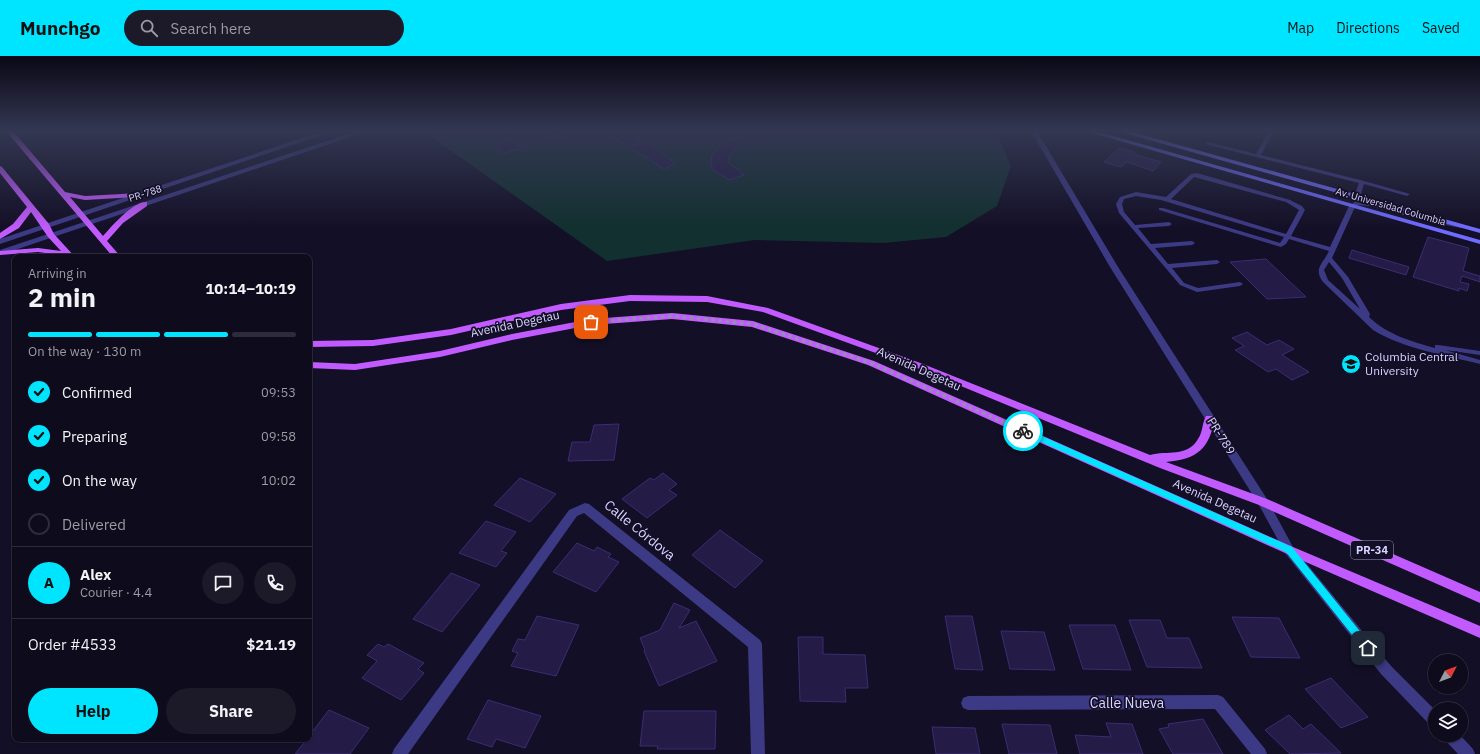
<!DOCTYPE html>
<html lang="en">
<head>
<meta charset="utf-8">
<style>
  body { margin:0; font-family:"IBM Plex Sans",sans-serif; background:#1c1929; color:#f1f3f6; height:100vh; display:flex; flex-direction:column; font-size:15px; white-space:nowrap }
  * { box-sizing:border-box; margin:0 }
  p { font-size:13px; color:#9b9ba3 }
  .icon { flex:none; width:22px; height:22px; fill:none; stroke:currentColor; stroke-width:2; stroke-linecap:round; stroke-linejoin:round }
  .map { position:relative; flex:1; overflow:hidden }
  .panel { position:absolute; left:12px; top:198px; width:300px; height:488px; display:flex; flex-direction:column; background:#0e0b1c; border-radius:8px; box-shadow:0 1px 3px #0004,0 0 0 1px #2e2b3b }
  .panel>* { flex:none }
  .needle { width:26px; rotate:48deg }
  .fabs { position:absolute; left:1428px; top:598px; display:grid; gap:8px }
  .fabs a { display:grid; place-items:center; width:40px; height:40px; border-radius:50%; background:#0e0b1c; box-shadow:0 1px 3px #0004,0 0 0 1px #2e2b3b; font-size:20px }
  .pin { position:absolute; display:grid; place-items:center; width:34px; height:34px; color:#fff; margin:-17px; border-radius:8px; box-shadow:0 2px 6px #0006 }
  .courier { position:absolute; display:grid; place-items:center; width:40px; height:40px; margin:-20px; border:3px solid #00e5ff; border-radius:50%; background:#fff; color:#222; box-shadow:0 1px 5px #0007 }
  .headline em { font-style:normal; font-weight:700 }
  .headline div { display:flex; flex-direction:column-reverse }
  .headline { display:flex; align-items:center; justify-content:space-between; height:68px; padding:0 16px }
  h1 { font-size:26px; font-weight:700; line-height:30px }
  .bar { display:grid; grid-template-columns:repeat(4,1fr); gap:6px 4px; align-content:center; height:48px; padding:0 16px }
  .bar i { height:5px; border-radius:3px; background:#2e2b3b }
  .bar .active { background:#00e5ff }
  .bar p { grid-column:span 4 }
  .line { display:flex; align-items:center; gap:10px; padding:0 16px; border-top:1px solid #2e2b3b }
  .line div { flex:1 }
  .round { display:grid; place-items:center; flex:none; width:42px; height:42px; border-radius:21px; background:#1c1929 }
  ol { padding:0 16px; list-style:none }
  li { display:flex; align-items:center; gap:12px; height:44px }
  li p { margin-inline-start:auto }
  li .icon { padding:4px; border-radius:50%; background:#00e5ff; color:#111; stroke-width:4 }
  li:last-child { color:#9b9ba3 }
  li i { width:22px; height:22px; border:2px solid #2e2b3b; border-radius:50% }
  .action { display:flex; gap:8px; margin-top:auto; padding:8px 16px }
  .action a { flex:1; height:46px; border-radius:24px; background:#00e5ff; color:#111; font-size:16px; font-weight:700; line-height:46px; text-align:center }
  .action a+a { background:#1c1929; color:#f1f3f6 }
  header { display:flex; align-items:center; gap:24px; box-sizing:border-box; height:56px; padding:0 20px; background:#00e5ff; color:#111 }
  header strong { font-size:19px }
  nav { display:flex; gap:22px; margin-inline-start:auto; font-size:14px }
  .search { width:280px; height:36px; background:#1c1929; display:flex; align-items:center; gap:10px; box-sizing:border-box; padding:0 14px; border-radius:22px; color:#9b9ba3; font-size:15px }
  .map>svg:first-child { display:block }
  .green { fill:#12302f }
  .building { fill:#241b47; stroke:#3b2d73 }
  .lines { fill:none; stroke-linecap:round; stroke-linejoin:round }
  .service { fill:#3d3a85; fill-rule:evenodd }
  .minor { fill:#3d3a85; fill-rule:evenodd }
  .tertiary { fill:#3d3a85; fill-rule:evenodd }
  .secondary { fill:#6f6bff; fill-rule:evenodd }
  .primary { fill:#c25bff; fill-rule:evenodd }
  .route { fill:#00e5ff }
  .done { stroke:#948fb3; stroke-width:4; stroke-dasharray:0 7.2 }
  .labels { text-anchor:middle; stroke-width:3.5; stroke-linejoin:round; paint-order:stroke }
  .far-street-label { font-size:10px; fill:#d9d4ff; stroke:#130f26 }
  .shield { fill:#130f26; stroke:#9e99be; stroke-width:1 }
  .shield-label { font-size:11px; font-weight:bold; fill:#d9d4ff }
  .street-label { font-size:12px; fill:#d9d4ff; stroke:#130f26 }
  .poi-label { font-size:12px; fill:#d9d4ff; stroke:#130f26; text-anchor:start }
  .near-street-label { font-size:14px; fill:#d9d4ff; stroke:#130f26 }
</style>
</head>
<body>
<header>
<strong>Munchgo</strong>
<div class="search"><svg class="icon" aria-label="search" viewBox="0 0 24 24"><circle cx="10" cy="10" r="6"/><path d="M15 15l6 6"/></svg>Search here</div>
<nav><a>Map</a><a>Directions</a><a>Saved</a></nav>
</header>
<div class="map">
<svg width="1480" height="698" viewBox="0 0 1480 698">
  <rect width="100%" height="100%" fill="#130f26"/>
  <polygon class="green" points="423,75 994,75 999,83 1011,110 997,150 946,181 884,187 755,184 607,205"/>
  <g class="building">
    <polygon points="563,78 566,80 504,97 495,88 511,83 518,90"/>
    <polygon points="629,78 642,85 628,91 615,83"/>
    <polygon points="737,82 748,87 736,92 728,101 729,107 744,119 730,124 713,114 711,107 712,99 724,87"/>
    <polygon points="648,85 675,108 664,113 631,92"/>
    <polygon points="1119,92 1134,96 1133,98 1161,106 1153,115 1127,106 1121,111 1104,106"/>
    <polygon points="1428,181 1469,192 1463,215 1480,220 1480,226 1462,220 1460,226 1469,228 1467,235 1459,232 1459,235 1413,221"/>
    <polygon points="1352,194 1409,211 1406,219 1349,202"/>
    <polygon points="1266,203 1306,241 1267,243 1230,206"/>
    <polygon points="1247,276 1267,289 1279,284 1294,293 1282,299 1309,316 1292,324 1276,313 1268,316 1235,294 1244,290 1232,282"/>
    <polygon points="619,368 614,404 568,405 572,386 590,386 594,369"/>
    <polygon points="663,417 677,428 669,434 677,439 647,462 622,443 650,422 654,424"/>
    <polygon points="520,422 556,438 530,466 494,449"/>
    <polygon points="486,465 516,476 501,495 507,497 496,511 459,497"/>
    <polygon points="720,474 763,505 735,532 692,499"/>
    <polygon points="577,487 594,495 597,491 611,498 608,501 619,506 596,536 553,516"/>
    <polygon points="451,517 480,529 442,576 413,563"/>
    <polygon points="674,547 690,554 679,572 696,565 717,605 659,630 644,595 645,594 640,582 660,574"/>
    <polygon points="537,560 579,569 556,620 511,610 518,597 512,595 518,583 525,584"/>
    <polygon points="945,560 972,560 983,614 955,613"/>
    <polygon points="1232,561 1279,562 1300,602 1251,601"/>
    <polygon points="1129,564 1160,564 1167,582 1189,582 1202,612 1147,611"/>
    <polygon points="1069,569 1115,569 1131,614 1083,613"/>
    <polygon points="1001,575 1044,576 1055,614 1010,613"/>
    <polygon points="798,581 823,581 823,598 865,599 868,632 845,632 846,646 800,645"/>
    <polygon points="378,588 384,591 388,588 424,607 418,613 424,617 401,644 362,622 377,605 367,599"/>
    <polygon points="1331,622 1368,661 1341,672 1305,633"/>
    <polygon points="488,644 541,660 525,692 496,683 492,691 467,683"/>
    <polygon points="329,654 369,672 350,698 295,698 307,683 309,683 309,680"/>
    <polygon points="644,655 716,655 715,693 657,693 658,690 640,690"/>
    <polygon points="1289,659 1303,673 1311,668 1341,697 1290,698 1265,674"/>
    <polygon points="1203,663 1223,698 1173,698 1159,673 1169,671 1168,668"/>
    <polygon points="1106,667 1132,668 1143,698 1080,698 1075,679 1111,681"/>
    <polygon points="1002,668 1050,669 1057,698 1009,698"/>
    <polygon points="932,671 975,672 980,698 936,698"/>
  </g>
  <g class="lines">
    <g class="service">
      <polygon points="1269,75 1274,75 1261,99 1364,125 1410,138 1407,140 1364,128 1360,141 1357,143 1354,141 1359,127 1205,88 1208,86 1256,98"/>
      <path d="M1197 117 1290 144 1302 150 1305 154 1291 180 1330 191 1349 150 1356 145 1370 146 1423 160 1463 169 1464 170 1461 172 1422 164 1370 150 1357 149 1355 151 1332 202 1348 221 1370 258 1369 261C1388 279 1410 285 1435 292V289H1438L1480 295V299L1445 294 1480 304V308C1445 299 1404 293 1373 274L1323 226C1313 212 1323 208 1329 195L1289 183 1286 188 1281 191 1159 154V152H1163L1280 187 1284 181 1161 144 1136 140 1124 143 1122 148 1124 156 1135 169 1169 166 1172 168 1169 170 1138 172 1151 188 1192 185 1195 187 1192 189 1155 192 1168 208 1217 204 1220 206 1217 208 1172 212 1184 227 1198 232 1240 226 1243 228 1240 230 1197 236 1180 229 1119 157 1116 148 1120 141 1136 136 1166 141 1191 118ZM1194 121 1286 146 1299 154 1286 178 1171 143ZM1329 206 1342 222 1360 253 1328 224 1324 214Z"/>
    </g>
    <g class="minor">
      <polygon points="585,447 589,448 760,584 762,588 765,698 751,698 748,591 584,457 577,460 408,698 392,698 394,693 569,454"/>
      <polygon points="1218,639 1223,641 1265,693 1267,698 1251,698 1215,653 968,654 963,652 961,647 963,642 968,640"/>
    </g>
    <g class="tertiary">
      <polygon points="323,75 334,75 0,188 0,183"/>
      <polygon points="357,75 368,75 0,199 0,194"/>
      <polygon points="1031,75 1037,75 1118,211 1267,443 1293,491 1391,610 1435,654 1435,671 1430,669 1381,618 1285,497 1259,449 1110,211"/>
      <polygon points="1443,679 1460,679 1473,693 1475,698 1458,698 1445,684"/>
    </g>
    <g class="secondary">
      <polygon points="1085,75 1096,75 1480,184 1480,188"/>
      <polygon points="1117,75 1129,75 1480,173 1480,177"/>
    </g>
    <g class="primary">
      <path d="M6 75H13L65 136 85 140 139 137V141H136L85 144 70 141 103 180C111 171 134 144 147 146V150L123 167 107 185 121 201H113Z"/>
      <polygon points="0,110 2,111 49,168 54,178 75,201 38,196 0,199 0,195 38,192 61,195 48,181 31,156 19,172 0,183 0,177 13,168 27,151 0,117"/>
      <path d="M630 239 707 240 768 252 923 308 1150 399C1167 394 1187 402 1198 383 1203 376 1202 367 1206 360H1214L1215 362C1209 393 1198 403 1166 406L1267 443 1480 536V547L1259 449 1160 412 917 312 763 256 707 246 630 245 561 254 451 279 373 290 309 291V285L373 284 451 273 561 248Z"/>
      <polygon points="672,257 753,265 874,305 1293,491 1480,570 1480,582 1285,497 868,309 752,271 672,263 591,269 512,284 440,301 355,314 309,312 309,306 355,308 440,295 512,278 591,263"/>
    </g>
  </g>
  <linearGradient id="sky" x2="0" y2="1"><stop stop-color="#0a0815"/><stop offset="0.43" stop-color="#333752"/><stop offset="1" stop-color="#333752" stop-opacity="0"/></linearGradient>
  <rect width="1480" height="173" fill="url(#sky)"/>
  <polygon class="route" points="1021,373 1026,373 1292,491 1371,589 1372,592 1371,595 1365,595 1286,496 1021,377"/>
  <g class="lines">
    <polyline class="done" points="591,266 672,260 753,268 871,307 1023,375"/>
  </g>
  <defs>
    <g id="university-disc" transform="scale(1)"><circle r="9.5" fill="#00e5ff" stroke="#130f26"/><path d="M0-5L7-2L0 1L-7-2ZM-4 1L0 2.5L4 1V4Q0 6-4 4Z" fill="#111"/></g>
  </defs>
  <g fill-rule="evenodd">
    <use href="#university-disc" x="1351" y="308"/>
  </g>
  <g class="labels">
    <g class="far-street-label">
      <text transform="translate(145 137) rotate(-18)" y="4">PR-788</text>
      <text transform="translate(1391 150) rotate(16)" y="4">Av. Universidad Columbia</text>
    </g>
    <rect class="shield" x="1351" y="485" width="42" height="18" rx="3"/>
    <g class="shield-label">
      <text x="1372" y="498">PR-34</text>
    </g>
    <g class="street-label">
      <text transform="translate(515 268) rotate(-12)" y="4">Avenida Degetau</text>
      <text transform="translate(919 313) rotate(24)" y="4">Avenida Degetau</text>
      <text transform="translate(1221 380) rotate(58)" y="4">PR-789</text>
      <text transform="translate(1215 445) rotate(24)" y="4">Avenida Degetau</text>
    </g>
    <g class="poi-label">
      <text x="1365" y="305">Columbia Central<tspan x="1365" dy="14">University</tspan></text>
    </g>
    <g class="near-street-label">
      <text transform="translate(640 474) rotate(39)" y="5">Calle Córdova</text>
      <text x="1127" y="652">Calle Nueva</text>
    </g>
  </g>
</svg>
<div class="fabs">
<a><svg class="needle" viewBox="-14 -14 28 28"><path d="M0-13l5 13h-10z" fill="#e53935"/><path d="M0 13l5-13h-10z" fill="#9b9ba3"/></svg></a>
<a><svg class="icon" aria-label="layers" viewBox="0 0 24 24"><path d="M12 4l9 5-9 5-9-5zM3 14l9 5 9-5"/></svg></a>
</div>
<div class="pin" style="left:591px;top:266px;background:#ea580c"><svg class="icon" aria-label="bag" viewBox="0 0 24 24"><path d="M5 8h14l-1 12H6zM9 8a3 3 0 0 1 6 0"/></svg></div>
<div class="pin" style="left:1368px;top:592px;background:#1f2937"><svg class="icon" aria-label="home" viewBox="0 0 24 24"><path d="M3 11l9-7 9 7M6 9v11h12V9"/></svg></div>
<div class="courier" style="left:1023px;top:375px"><svg class="icon" aria-label="bike" viewBox="0 0 24 24"><circle cx="6" cy="16" r="4"/><circle cx="18" cy="16" r="4"/><path d="M6 16l4-8h5l3 8M10 8l3 8H6M13 5h3"/></svg></div>
<section class="panel">
<div class="headline"><div><h1>2 min</h1><p>Arriving in</p></div><em>10:14–10:19</em></div>
<div class="bar"><i class="active"></i><i class="active"></i><i class="active"></i><i></i><p>On the way · 130 m</p></div>
<ol>
<li><svg class="icon" aria-label="check" viewBox="0 0 24 24"><path d="M5 12l5 5 9-10"/></svg>Confirmed<p>09:53</p></li>
<li><svg class="icon" aria-label="check" viewBox="0 0 24 24"><path d="M5 12l5 5 9-10"/></svg>Preparing<p>09:58</p></li>
<li><svg class="icon" aria-label="check" viewBox="0 0 24 24"><path d="M5 12l5 5 9-10"/></svg>On the way<p>10:02</p></li>
<li><i></i>Delivered</li>
</ol>
<div class="line" style="height:72px"><b class="round" style="background:#00e5ff;color:#111">A</b><div><b>Alex</b><p>Courier · 4.4</p></div><a class="round"><svg class="icon" aria-label="chat" viewBox="0 0 24 24"><path d="M4 5h16v11H9l-5 4z"/></svg></a><a class="round"><svg class="icon" aria-label="phone" viewBox="0 0 24 24"><path d="M5 4h4l2 5-3 2q2 4 5 5l2-3 5 2v4C11 20 4 13 5 4z"/></svg></a></div>
<div class="line" style="height:52px"><div>Order #4533</div><b>$21.19</b></div>
<div class="action"><a>Help</a><a>Share</a></div>
</section>
</div>
</body>
</html>
